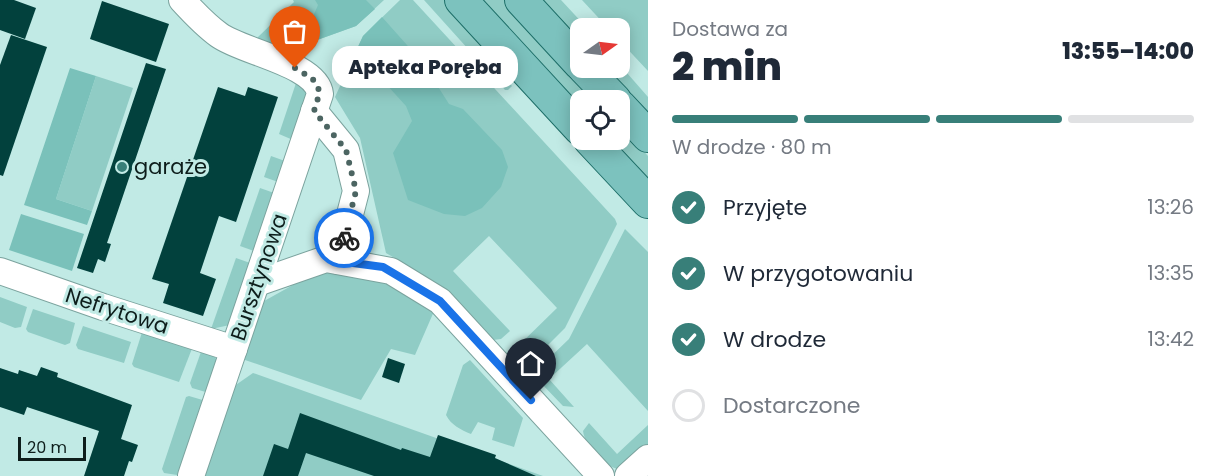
<!DOCTYPE html>
<html lang="pl">
<head>
<meta charset="utf-8">
<style>
  body { margin:0; font-family:Poppins,sans-serif; background:#f2f2f3; color:#1f2937; height:100vh; display:flex; flex-direction:column; font-size:22px; white-space:nowrap }
  * { box-sizing:border-box; margin:0 }
  p { font-size:20px; color:#747a83 }
  .icon { flex:none; width:33px; height:33px; fill:none; stroke:currentColor; stroke-width:2; stroke-linecap:round; stroke-linejoin:round }
  .map { position:relative; flex:1; overflow:hidden }
  .side { display:flex; flex-direction:column; background:#fff; width:570px }
  .side>* { flex:none }
  .needle { width:39px; rotate:76deg }
  .controls { position:absolute; left:570px; top:18px; display:grid; gap:12px }
  .controls a { display:grid; place-items:center; width:60px; height:60px; border-radius:12px; background:#fff; box-shadow:0 3px 15px #0003; font-size:30px }
  .scale { position:absolute; left:18px; bottom:15px; width:68px; box-sizing:border-box; padding-left:6px; border:3px solid #0d1d1b; border-top:0; font-size:16px; line-height:21px; white-space:nowrap; color:#0d1d1b; -webkit-text-stroke:4px #c1eae5; paint-order:stroke }
  .pin { position:absolute; display:grid; place-items:center; width:51px; height:51px; color:#fff; margin:-62px -26px; border-radius:50% 50% 50% 0; rotate:-45deg; box-shadow:0 0 6px #0007 }
  .pin .icon { rotate:45deg }
  .courier { position:absolute; display:grid; place-items:center; width:60px; height:60px; margin:-30px; border:4px solid #1a73e8; border-radius:50%; background:#fff; color:#222; box-shadow:0 2px 8px #0007 }
  .bubble { position:absolute; height:42px; border-radius:18px; background:#fff; box-shadow:0 3px 15px #0003; font-size:20px; font-weight:800; line-height:42px; text-align:center }
  .head em { font-style:normal; font-weight:800 }
  .head div { display:flex; flex-direction:column-reverse }
  .head { display:flex; align-items:center; justify-content:space-between; height:102px; padding:0 24px }
  h1 { font-size:39px; font-weight:800; line-height:45px }
  .bar { display:grid; grid-template-columns:repeat(4,1fr); gap:9px 6px; align-content:center; height:72px; padding:0 24px }
  .bar i { height:8px; border-radius:4px; background:#e0e1e3 }
  .bar .current { background:#387f79 }
  .bar p { grid-column:span 4 }
  ol { padding:0 24px; list-style:none }
  li { display:flex; align-items:center; gap:18px; height:66px }
  li p { margin-inline-start:auto }
  li .icon { padding:6px; border-radius:50%; background:#387f79; color:#fff; stroke-width:4 }
  li:last-child { color:#747a83 }
  li i { width:33px; height:33px; border:3px solid #e0e1e3; border-radius:50% }
  main { display:flex; flex:1; min-height:0 }
  .map>svg:first-child { display:block }
  .green { fill:#90ccc5 }
  .forest { fill:#7ac1ba }
  .building { fill:#02413d }
  .lines { fill:none; stroke-linecap:round; stroke-linejoin:round }
  .minor-casing { stroke:#7ba39e; stroke-width:28 }
  .major-casing { stroke:#1d6e68; stroke-width:34 }
  .minor { stroke:#fff; stroke-width:26 }
  .major { stroke:#7cc2be; stroke-width:32 }
  .done { stroke:#4c6562; stroke-width:6; stroke-dasharray:0 10.8 }
  .route { stroke:#1a73e8; stroke-width:8 }
  .poi-dot { fill:#387f79; stroke:#c1eae5; stroke-width:2 }
  .labels { text-anchor:middle; stroke-width:6; stroke-linejoin:round; paint-order:stroke }
  .poi-label { font-size:21px; fill:#0d1d1b; stroke:#c1eae5; text-anchor:start }
  .street-label { font-size:21px; fill:#0d1d1b; stroke:#c1eae5 }
</style>
</head>
<body>
<main>
<div class="map">
<svg width="648" height="476" viewBox="0 0 648 476">
  <rect width="100%" height="100%" fill="#c1eae5"/>
  <g class="green">
    <polygon points="293,0 384,0 356,26 306,44 294,55 257,38 294,2"/>
    <path d="M400 0H413L615 219 617 224 565 328 526 367 517 368 512 360 514 350 557 308 489 236 453 271 510 331 501 339 493 340C457 304 431 279 386 253L360 138 335 97 363 36Z"/>
    <path d="M424 0H446C470 27 488 58 512 86L508 90H505Z"/>
    <polygon points="481,0 505,0 597,100 580,100 580,108"/>
    <polygon points="539,0 561,0 587,28 580,28 580,46"/>
    <polygon points="582,0 648,0 648,71 620,41 620,28 608,28"/>
    <polygon points="620,65 648,97 648,119 601,68 620,68"/>
    <polygon points="96,76 133,88 92,211 56,199"/>
    <polygon points="297,80 310,93 281,183 264,177 271,156 285,161 293,140 279,134"/>
    <polygon points="620,125 648,156 648,182 609,140 620,140"/>
    <polygon points="260,188 277,194 257,252 240,246"/>
    <polygon points="625,229 648,252 648,411 587,344 549,379 574,407 563,406 540,382 542,365 569,339"/>
    <polygon points="236,258 253,264 230,325 211,329"/>
    <polygon points="327,266 365,269 435,309 415,355 391,349 361,400 245,360 241,352 257,305"/>
    <polygon points="0,297 27,307 21,327 15,328 0,322"/>
    <polygon points="33,309 75,323 70,343 65,345 28,332 26,329"/>
    <polygon points="83,326 131,342 124,363 78,349 76,345"/>
    <polygon points="143,329 193,346 179,382 134,367 132,364"/>
    <polygon points="202,349 213,354 218,362 209,393 192,388 190,383"/>
    <path d="M470 360 523 418 514 447 492 440 495 428 478 422 471 434C461 430 451 425 446 415L463 365Z"/>
    <polygon points="253,373 543,476 200,476 230,389"/>
    <polygon points="189,396 206,401 184,476 164,473 162,469 186,397"/>
    <path d="M589 423 617 454 648 425V446L619 469C604 467 585 446 583 431Z"/>
  </g>
  <g class="forest">
    <polygon points="315,0 366,0 375,9 356,26 306,44 294,55 281,49 312,19 318,5"/>
    <polygon points="382,17 423,63 449,104 463,109 502,150 508,167 501,187 482,208 465,216 444,214 408,200 393,153 412,121 406,106 356,51 363,36"/>
    <polygon points="70,68 96,76 56,199 92,211 87,225 24,205"/>
    <polygon points="21,214 84,234 72,271 9,250"/>
  </g>
  <g class="building">
    <polygon points="0,0 14,0 36,8 25,39 0,30"/>
    <polygon points="102,1 169,24 156,62 90,39"/>
    <polygon points="11,35 47,47 3,176 0,175 0,65"/>
    <polygon points="146,63 166,69 107,243 111,244 105,262 98,259 93,273 77,268"/>
    <polygon points="218,87 245,96 248,87 278,97 236,222 219,216 200,273 216,279 203,316 163,303 169,284 152,279"/>
    <polygon points="388,358 405,364 399,383 382,377"/>
    <polygon points="41,367 58,373 57,377 132,405 121,439 138,445 132,462 129,461 124,476 84,476 99,431 27,407 24,415 0,407 0,368 18,374 19,370 37,376"/>
    <polygon points="300,413 401,450 402,448 430,457 438,435 496,455 495,458 536,476 374,476 306,453 298,476 263,476 274,444 288,449"/>
  </g>
  <g class="lines">
    <g class="minor-casing">
      <g id="minor">
        <path d="M182 0C193 12 205 25 219 35 242 52 317 64 320 94L191 476"/>
        <polyline points="314,111 346,150 356,191 338,261"/>
        <polyline points="0,271 103,307 234,349"/>
        <polyline points="257,283 326,259 391,271 440,301 601,476"/>
        <polyline points="628,476 648,458"/>
      </g>
    </g>
    <g class="major-casing">
      <g id="major">
        <polyline points="461,0 580,129"/>
        <polyline points="521,0 580,64"/>
        <polyline points="584,68 615,100"/>
        <polyline points="620,106 648,136"/>
        <polyline points="590,140 648,202"/>
      </g>
    </g>
    <use href="#minor" class="minor"/>
    <use href="#major" class="major"/>
  </g>
  <g class="lines">
    <path class="done" d="M295 68C318 82 324 83 314 111L346 150 356 191 344 238"/>
    <polyline class="route" points="344,238 338,261 383,267 440,301 531,400"/>
  </g>
  <circle class="poi-dot" cx="122" cy="167" r="6"/>
  <g class="labels">
    <g class="poi-label">
      <text x="134" y="174">garaże</text>
    </g>
    <g class="street-label">
      <text transform="translate(259 277) rotate(-71)" y="7">Bursztynowa</text>
      <text transform="translate(117 311) rotate(18)" y="7">Nefrytowa</text>
    </g>
  </g>
</svg>
<div class="controls">
<a><svg class="needle" viewBox="-14 -14 28 28"><path d="M0-13l5 13h-10z" fill="#e53935"/><path d="M0 13l5-13h-10z" fill="#747a83"/></svg></a>
<a><svg class="icon" aria-label="locate" viewBox="0 0 24 24"><circle cx="12" cy="12" r="6"/><path d="M12 2v4M12 18v4M2 12h4M18 12h4"/></svg></a>
</div>
<div class="scale">20 m</div>
<div class="pin" style="left:295px;top:68px;background:#ea580c"><svg class="icon" aria-label="bag" viewBox="0 0 24 24"><path d="M5 8h14l-1 12H6zM9 8a3 3 0 0 1 6 0"/></svg></div>
<div class="pin" style="left:531px;top:400px;background:#1f2937"><svg class="icon" aria-label="home" viewBox="0 0 24 24"><path d="M3 11l9-7 9 7M6 9v11h12V9"/></svg></div>
<div class="courier" style="left:344px;top:238px"><svg class="icon" aria-label="bike" viewBox="0 0 24 24"><circle cx="6" cy="16" r="4"/><circle cx="18" cy="16" r="4"/><path d="M6 16l4-8h5l3 8M10 8l3 8H6M13 5h3"/></svg></div>
<div class="bubble" style="left:332px;top:46px;width:186px">Apteka Poręba</div>
</div>
<section class="side">
<div class="head"><div><h1>2 min</h1><p>Dostawa za</p></div><em>13:55–14:00</em></div>
<div class="bar"><i class="current"></i><i class="current"></i><i class="current"></i><i></i><p>W drodze · 80 m</p></div>
<ol>
<li><svg class="icon" aria-label="check" viewBox="0 0 24 24"><path d="M5 12l5 5 9-10"/></svg>Przyjęte<p>13:26</p></li>
<li><svg class="icon" aria-label="check" viewBox="0 0 24 24"><path d="M5 12l5 5 9-10"/></svg>W przygotowaniu<p>13:35</p></li>
<li><svg class="icon" aria-label="check" viewBox="0 0 24 24"><path d="M5 12l5 5 9-10"/></svg>W drodze<p>13:42</p></li>
<li><i></i>Dostarczone</li>
</ol>
</section>
</main>
</body>
</html>
